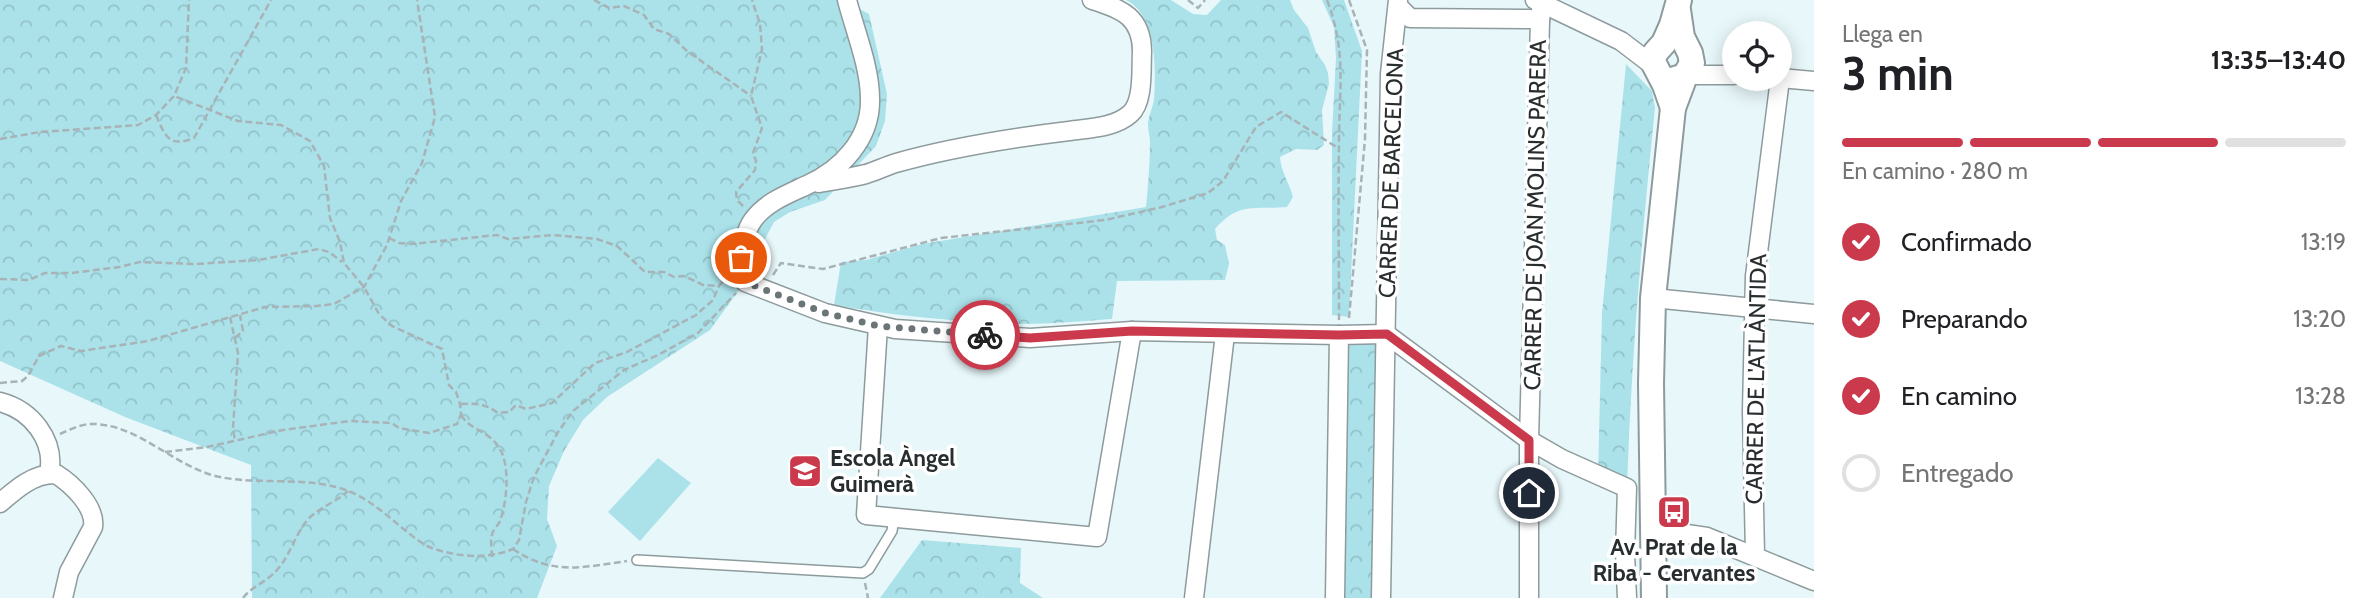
<!DOCTYPE html>
<html lang="es">
<head>
<meta charset="utf-8">
<style>
  body { margin:0; font-family:Cabin,sans-serif; background:#f2f2f2; color:#202124; height:100vh; display:flex; flex-direction:column; font-size:26px; white-space:nowrap }
  * { box-sizing:border-box; margin:0 }
  p { font-size:23px; color:#757577 }
  .icon { flex:none; width:38px; height:38px; fill:none; stroke:currentColor; stroke-width:2; stroke-linecap:round; stroke-linejoin:round }
  .map { position:relative; flex:1; overflow:hidden }
  .side { display:flex; flex-direction:column; background:#fff; width:560px }
  .side>* { flex:none }
  .fabs { position:absolute; left:1722px; top:21px; display:grid; gap:14px }
  .fabs a { display:grid; place-items:center; width:70px; height:70px; border-radius:50%; background:#fff; box-shadow:0 4px 18px #0003; font-size:35px }
  .pin { position:absolute; display:grid; place-items:center; width:60px; height:60px; color:#fff; margin:-30px; border:4px solid #fff; border-radius:50%; box-shadow:0 2px 7px #0007 }
  .courier { position:absolute; display:grid; place-items:center; width:70px; height:70px; margin:-35px; border:5px solid #ca3a4c; border-radius:50%; background:#fff; color:#222; box-shadow:0 2px 9px #0007 }
  .headline em { font-style:normal; font-weight:700 }
  .headline div { display:flex; flex-direction:column-reverse }
  .headline { display:flex; align-items:center; justify-content:space-between; height:119px; padding:0 28px }
  h1 { font-size:46px; font-weight:700; line-height:52px }
  .bar { display:grid; grid-template-columns:repeat(4,1fr); gap:10px 7px; align-content:center; height:84px; padding:0 28px }
  .bar i { height:9px; border-radius:5px; background:#e0e0e0 }
  .bar .current { background:#ca3a4c }
  .bar p { grid-column:span 4 }
  ol { padding:0 28px; list-style:none }
  li { display:flex; align-items:center; gap:21px; height:77px }
  li p { margin-inline-start:auto }
  li .icon { padding:7px; border-radius:50%; background:#ca3a4c; color:#fff; stroke-width:4 }
  li:last-child { color:#757577 }
  li i { width:38px; height:38px; border:4px solid #e0e0e0; border-radius:50% }
  main { display:flex; flex:1; min-height:0 }
  .map>svg:first-child { display:block }
  .grass { fill:#abe2ea }
  .forest { fill:url(#forest-crowns) }
  .lines { fill:none; stroke-linecap:round; stroke-linejoin:round }
  .service-casing { stroke:#8d9b9d; stroke-width:12 }
  .minor-casing { stroke:#8d9b9d; stroke-width:21 }
  .secondary-casing { stroke:#8d9b9d; stroke-width:28 }
  .path { stroke:#a7b3b6; stroke-width:2.5; stroke-dasharray:7 3.5; stroke-linecap:butt }
  .service { stroke:#fff; stroke-width:9 }
  .minor { stroke:#fff; stroke-width:18 }
  .secondary { stroke:#fff; stroke-width:24 }
  .done { stroke:#6b7476; stroke-width:7; stroke-dasharray:0 12.6 }
  .route { stroke:#ca3a4c; stroke-width:9 }
  .labels { text-anchor:middle; stroke-width:7; stroke-linejoin:round; paint-order:stroke }
  .street-label { font-size:23px; fill:#282e2f; stroke:#fff }
  .poi-label { font-size:23px; font-weight:bold; fill:#282e2f; stroke:#fff; text-anchor:start }
</style>
</head>
<body>
<main>
<div class="map">
<svg width="1814" height="598" viewBox="0 0 1814 598">
  <defs>
    <pattern id="forest-crowns" width="20" height="18" patternUnits="userSpaceOnUse" patternTransform="scale(1.75)"><rect width="20" height="18" fill="#abe2ea"/><path d="M2 6a3 3 0 1 1 6 0M12 15a3 3 0 1 1 6 0" fill="none" stroke="#93c2c9"/></pattern>
  </defs>
  <rect width="100%" height="100%" fill="#e8f7fa"/>
  <polygon class="grass" points="658,458 691,483 640,541 608,512"/>
  <g class="forest">
    <polygon points="0,0 843,0 869,14 887,94 885,121 876,146 825,200 790,212 774,222 763,243 757,265 710,330 607,397 583,420 564,451 549,486 547,519 557,546 537,598 252,598 251,465 125,417 0,361"/>
    <path d="M1126 0H1171L1193 14 1207 15 1221 0H1290L1294 10 1308 28 1316 52 1325 65 1328 73 1329 84 1322 110 1324 145 1317 150 1296 149 1280 157C1281 172 1289 182 1293 197L1287 207C1255 210 1239 201 1215 229L1217 240 1225 245 1229 264 1225 280 1117 281 1112 319C1082 321 1051 324 1021 324 958 322 896 316 834 305L841 262 866 260 922 244 1146 207C1148 185 1150 163 1150 142 1150 136 1148 131 1148 125 1148 116 1153 108 1154 99 1156 69 1157 15 1126 0Z"/>
    <polygon points="1322,0 1344,0 1362,51 1349,317 1332,315 1332,133 1336,58 1334,27"/>
    <path d="M1626 64 1652 91 1655 108C1642 235 1631 361 1627 488L1598 476 1602 313Z"/>
    <polygon points="1383,337 1380,598 1337,598 1347,338"/>
    <polygon points="922,540 1021,548 1020,583 1043,598 880,598"/>
  </g>
  <g class="lines">
    <g class="service-casing">
      <polyline id="service" points="637,560 863,573 869,569 892,531 894,518"/>
    </g>
    <g class="minor-casing">
      <g id="minor">
        <path d="M847 0C855 31 870 67 870 99 871 139 841 170 807 185 788 194 766 202 753 220 743 234 742 254 737 271L745 282 825 313 895 329 1030 338 1132 331 1339 335 1386 334"/>
        <polyline points="1535,0 1621,41 1655,67"/>
        <polyline points="1398,6 1410,18 1530,19 1540,21"/>
        <polyline points="1686,75 1734,75"/>
        <polyline points="1780,78 1814,81"/>
        <path d="M819 183C835 180 851 178 866 174 876 171 886 166 896 163 953 147 1011 138 1069 131 1089 128 1114 128 1130 114 1144 102 1141 69 1142 52 1142 17 1122 9 1092 0"/>
        <polyline points="1653,298 1814,314"/>
        <polyline points="878,326 866,515 1097,537 1132,331"/>
        <polyline points="1386,334 1529,440 1562,459 1627,488 1625,553 1627,598"/>
        <path d="M0 402C31 410 56 440 49 474"/>
        <path d="M0 503C16 489 34 473 56 474 72 484 96 507 93 527L69 572 63 598"/>
        <polyline points="1653,529 1707,537 1814,581"/>
        <polyline points="1755,555 1752,411 1755,276 1780,79"/>
        <polyline points="1194,598 1225,334"/>
        <polyline points="1335,598 1339,335"/>
        <polyline points="1381,598 1390,74 1398,0"/>
        <polyline points="1529,598 1529,440 1540,21 1542,0"/>
      </g>
    </g>
    <g class="secondary-casing">
      <g id="secondary">
        <polyline points="1672,80 1685,76 1692,63 1690,53 1682,37 1678,10"/>
        <polyline points="1673,108 1665,85 1653,62 1655,53 1664,43 1672,25 1679,0"/>
        <polyline points="1654,598 1651,383 1653,298 1673,108 1685,76"/>
      </g>
    </g>
    <g class="path">
      <polyline points="594,0 609,8 624,6 644,15 654,29 669,34 687,51 751,96"/>
      <polyline points="1188,0 1198,8 1205,0"/>
      <path d="M1327 0C1347 53 1339 89 1339 143 1338 202 1339 261 1339 320"/>
      <polyline points="1349,0 1367,50 1365,139 1349,318"/>
      <path d="M156 115C165 136 169 148 194 138L271 0"/>
      <polyline points="0,139 40,132 138,125 156,115 174,96 186,68 189,0"/>
      <polyline points="743,206 737,200 736,192 755,170 756,161 753,153 762,128 751,96 762,49 760,24 752,0"/>
      <polyline points="389,238 399,243 412,244 497,235 508,239 553,235 597,239 617,246 645,272 664,272 674,277 684,276 703,285 719,286 725,279"/>
      <polyline points="773,275 781,263 823,269 941,238 1105,220 1162,207 1208,193 1223,181 1256,127 1281,112 1338,148"/>
      <polyline points="0,279 29,280 45,273 72,273 119,267 140,262 196,264 258,260 319,249 329,252 342,262"/>
      <polyline points="230,317 238,353 233,428 235,441"/>
      <polyline points="235,338 243,331 240,315"/>
      <polyline points="0,383 22,381 28,376 39,356 61,346 81,351 148,341 265,307 317,306 334,304 364,287 387,245 401,201 422,163 435,117 417,0"/>
      <path d="M461 404C476 403 486 404 498 413L509 412 516 405 526 409 552 403 595 363 627 352 696 315 713 300 719 286"/>
      <path d="M461 415C470 430 487 430 498 446 511 463 507 502 500 521 498 526 493 529 492 535 490 540 492 550 492 557"/>
      <path d="M60 434C69 430 81 424 91 424 138 423 175 468 220 477 259 485 312 476 348 491 378 502 400 530 427 546 453 557 487 560 513 549L519 540 526 502 534 477 558 432 573 411 624 370 658 355 698 333 736 293"/>
      <polyline points="165,452 207,447 283,430 350,421 392,423 399,428 429,433 457,424 461,415 460,404 456,392 449,385 442,349 392,326 379,314 364,287 344,263 340,242 330,218 324,166 310,141 281,125 238,121 174,96"/>
      <path d="M513 549C552 576 584 567 627 561"/>
      <polyline points="865,583 868,598"/>
      <path d="M243 598C252 586 267 582 277 570 289 557 294 538 305 523 316 508 334 504 348 491"/>
    </g>
    <use href="#service" class="service"/>
    <use href="#minor" class="minor"/>
    <use href="#secondary" class="secondary"/>
  </g>
  <g class="lines">
    <polyline class="done" points="741,258 737,271 745,282 825,313 878,326 985,335"/>
    <polyline class="route" points="985,335 1030,338 1132,331 1339,335 1387,334 1529,440 1529,493"/>
  </g>
  <defs>
    <g id="school-square" transform="scale(1.75)"><rect x="-9" y="-9" width="18" height="18" rx="4" fill="#ca3a4c" stroke="#fff"/><path d="M0-5L7-2L0 1L-7-2ZM-4 1L0 2.5L4 1V4Q0 6-4 4Z" fill="#fff"/></g>
    <g id="bus-square" transform="scale(1.75)"><rect x="-9" y="-9" width="18" height="18" rx="4" fill="#ca3a4c" stroke="#fff"/><path d="M-5-6H5V4H4V6H2V4H-2V6H-4V4H-5ZM-3.5-4V0h7V-4ZM-3.5 1.2v1.5H-2V1.2ZM2 1.2v1.5H3.5V1.2Z" fill="#fff"/></g>
  </defs>
  <g fill-rule="evenodd">
    <use href="#school-square" x="805" y="471"/>
    <use href="#bus-square" x="1674" y="512"/>
  </g>
  <g class="labels">
    <g class="street-label">
      <text transform="translate(1391 173) rotate(-88)" y="8">CARRER DE BARCELONA</text>
      <text transform="translate(1535 215) rotate(-89)" y="8">CARRER DE JOAN MOLINS PARERA</text>
      <text transform="translate(1756 379) rotate(-89)" y="8">CARRER DE L'ATLÀNTIDA</text>
    </g>
    <g class="poi-label">
      <text x="830" y="466">Escola Àngel<tspan x="830" dy="26">Guimerà</tspan></text>
      <text x="1674" y="555" text-anchor="middle">Av. Prat de la<tspan x="1674" dy="26">Riba - Cervantes</tspan></text>
    </g>
  </g>
</svg>
<div class="fabs">
<a><svg class="icon" aria-label="locate" viewBox="0 0 24 24"><circle cx="12" cy="12" r="6"/><path d="M12 2v4M12 18v4M2 12h4M18 12h4"/></svg></a>
</div>
<div class="pin" style="left:741px;top:258px;background:#ea580c"><svg class="icon" aria-label="bag" viewBox="0 0 24 24"><path d="M5 8h14l-1 12H6zM9 8a3 3 0 0 1 6 0"/></svg></div>
<div class="pin" style="left:1529px;top:493px;background:#1f2937"><svg class="icon" aria-label="home" viewBox="0 0 24 24"><path d="M3 11l9-7 9 7M6 9v11h12V9"/></svg></div>
<div class="courier" style="left:985px;top:335px"><svg class="icon" aria-label="bike" viewBox="0 0 24 24"><circle cx="6" cy="16" r="4"/><circle cx="18" cy="16" r="4"/><path d="M6 16l4-8h5l3 8M10 8l3 8H6M13 5h3"/></svg></div>
</div>
<section class="side">
<div class="headline"><div><h1>3 min</h1><p>Llega en</p></div><em>13:35–13:40</em></div>
<div class="bar"><i class="current"></i><i class="current"></i><i class="current"></i><i></i><p>En camino · 280 m</p></div>
<ol>
<li><svg class="icon" aria-label="check" viewBox="0 0 24 24"><path d="M5 12l5 5 9-10"/></svg>Confirmado<p>13:19</p></li>
<li><svg class="icon" aria-label="check" viewBox="0 0 24 24"><path d="M5 12l5 5 9-10"/></svg>Preparando<p>13:20</p></li>
<li><svg class="icon" aria-label="check" viewBox="0 0 24 24"><path d="M5 12l5 5 9-10"/></svg>En camino<p>13:28</p></li>
<li><i></i>Entregado</li>
</ol>
</section>
</main>
</body>
</html>
